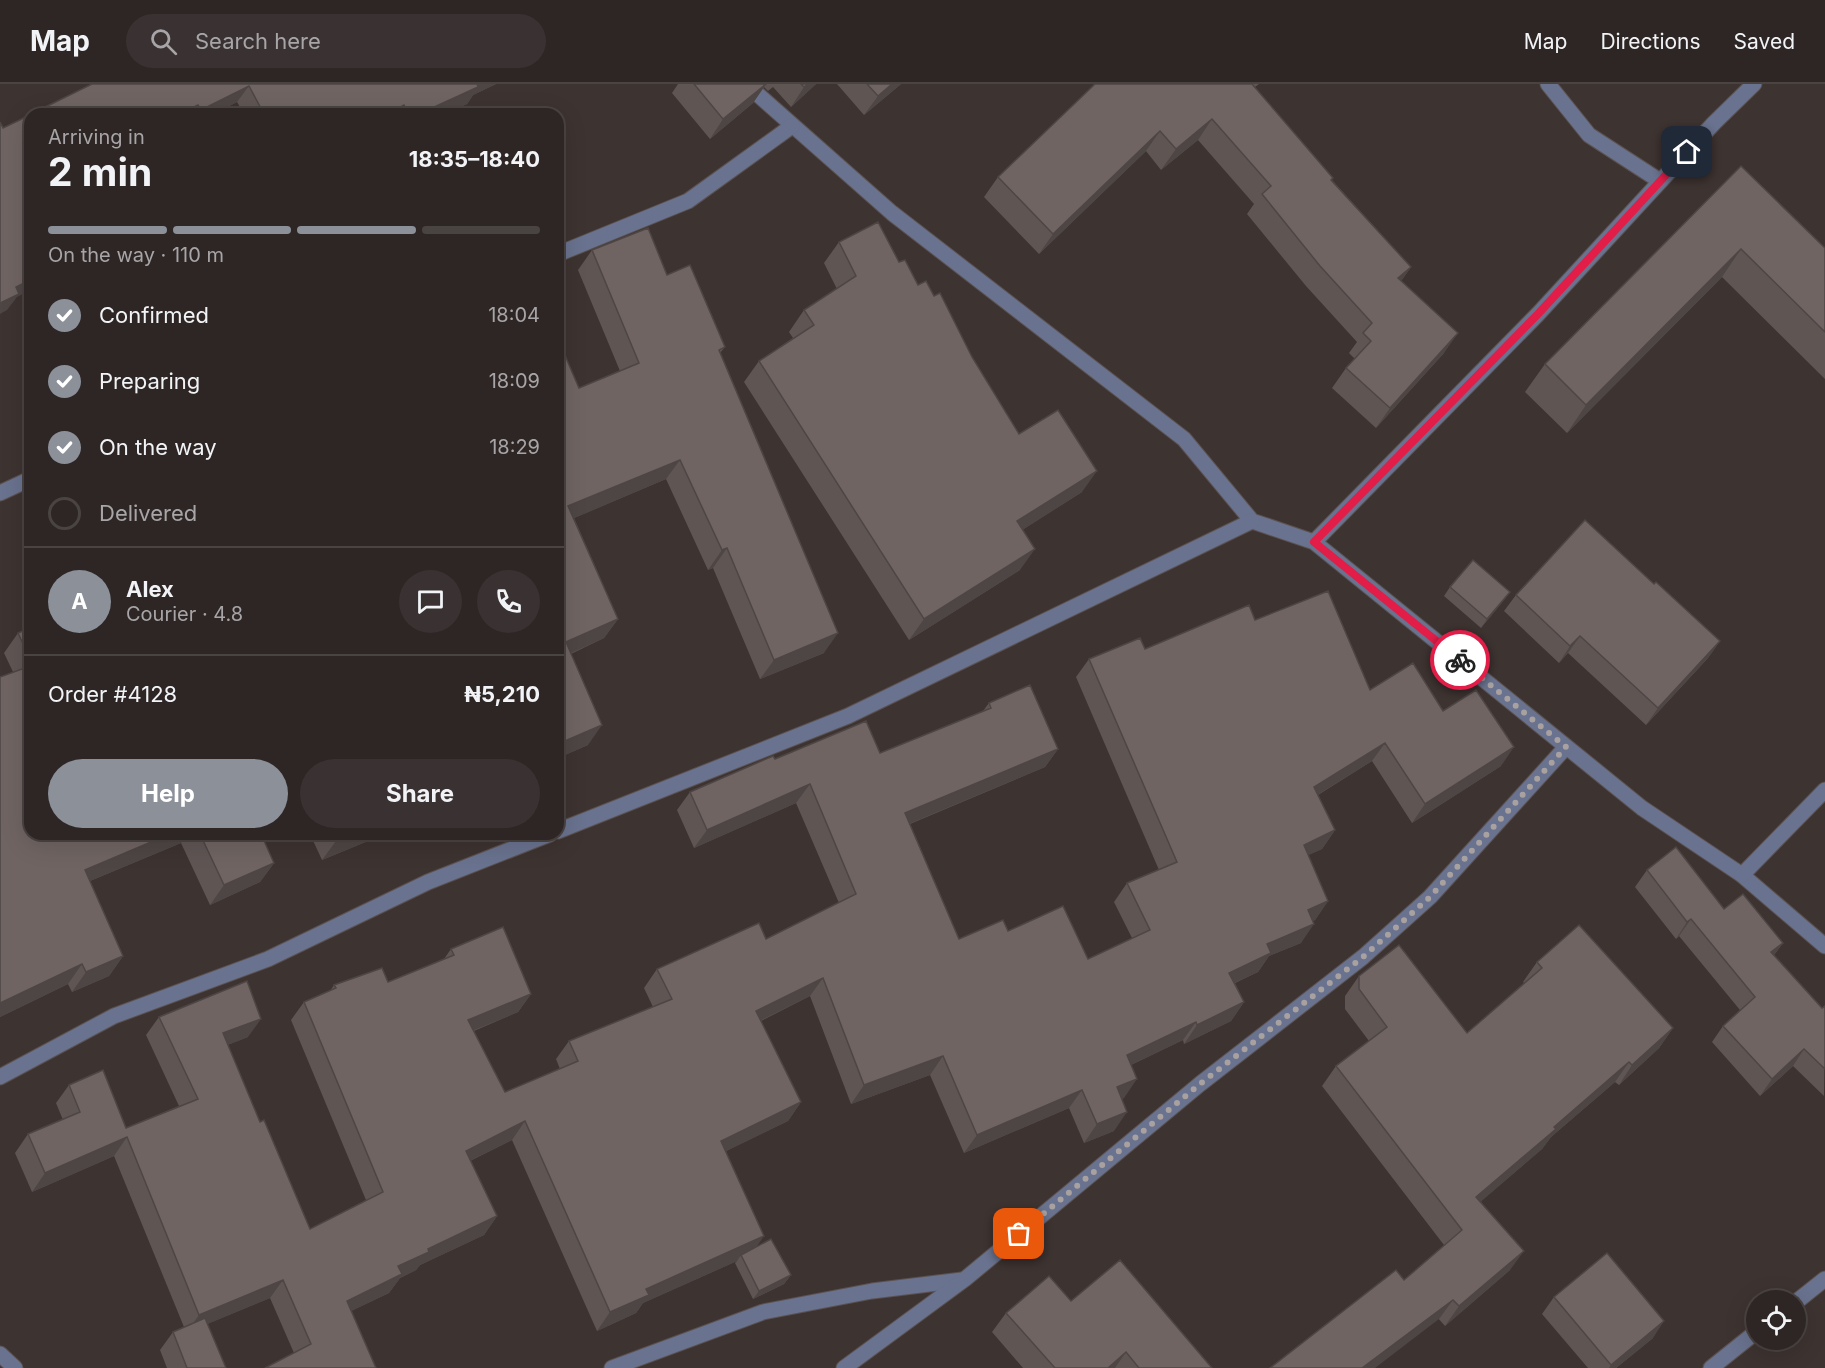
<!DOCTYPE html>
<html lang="en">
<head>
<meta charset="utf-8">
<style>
  body { margin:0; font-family:Inter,sans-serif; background:#3a3232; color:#f1f3f6; height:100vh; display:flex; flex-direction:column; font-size:22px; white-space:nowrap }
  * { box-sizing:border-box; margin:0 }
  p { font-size:20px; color:#a7a5a7 }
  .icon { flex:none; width:33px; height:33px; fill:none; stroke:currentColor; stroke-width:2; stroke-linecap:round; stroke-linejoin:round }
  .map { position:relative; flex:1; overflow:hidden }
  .panel { position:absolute; left:24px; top:24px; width:540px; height:732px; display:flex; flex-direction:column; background:#2e2625; border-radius:18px; box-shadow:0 6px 24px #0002,0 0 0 2px #494342 }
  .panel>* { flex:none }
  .controls { position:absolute; left:1746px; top:1206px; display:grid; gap:12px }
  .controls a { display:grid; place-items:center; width:60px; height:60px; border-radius:50%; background:#2e2625; box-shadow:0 6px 24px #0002,0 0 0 2px #494342; font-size:30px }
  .pin { position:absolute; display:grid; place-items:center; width:51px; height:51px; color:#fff; margin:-26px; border-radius:12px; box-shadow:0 3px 9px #0006 }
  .courier { position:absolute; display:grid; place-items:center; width:60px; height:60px; margin:-30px; border:4px solid #e11d48; border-radius:50%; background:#fff; color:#222; box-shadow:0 2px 8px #0007 }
  .overview em { font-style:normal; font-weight:700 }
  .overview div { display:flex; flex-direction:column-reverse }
  .overview { display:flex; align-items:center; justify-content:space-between; height:102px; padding:0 24px }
  h1 { font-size:39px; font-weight:700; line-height:45px }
  .bar { display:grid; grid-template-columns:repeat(4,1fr); gap:9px 6px; align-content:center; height:72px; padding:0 24px }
  .bar i { height:8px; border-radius:4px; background:#494342 }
  .bar .selected { background:#8c9099 }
  .bar p { grid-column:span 4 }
  .line { display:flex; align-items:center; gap:15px; padding:0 24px; border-top:2px solid #494342 }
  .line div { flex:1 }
  .round { display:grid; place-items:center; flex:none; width:63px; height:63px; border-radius:32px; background:#3a3232 }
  ol { padding:0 24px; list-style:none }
  li { display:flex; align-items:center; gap:18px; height:66px }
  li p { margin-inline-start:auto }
  li .icon { padding:6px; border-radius:50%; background:#8c9099; color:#fff; stroke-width:4 }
  li:last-child { color:#a7a5a7 }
  li i { width:33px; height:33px; border:3px solid #494342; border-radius:50% }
  .cta { display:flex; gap:12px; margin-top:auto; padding:12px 24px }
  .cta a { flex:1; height:69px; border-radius:36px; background:#8c9099; color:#fff; font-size:24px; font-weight:700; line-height:69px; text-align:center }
  .cta a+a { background:#3a3232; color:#f1f3f6 }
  header { display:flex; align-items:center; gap:36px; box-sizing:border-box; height:84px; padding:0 30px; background:#2e2625; border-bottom:2px solid #494342 }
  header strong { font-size:28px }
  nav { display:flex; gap:33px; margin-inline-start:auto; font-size:21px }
  .search { width:420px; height:54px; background:#3a3232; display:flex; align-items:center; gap:15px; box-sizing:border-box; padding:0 21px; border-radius:33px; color:#a7a5a7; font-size:22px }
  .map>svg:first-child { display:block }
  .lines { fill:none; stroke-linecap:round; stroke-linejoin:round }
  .minor-casing { stroke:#5b5150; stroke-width:17 }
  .minor { stroke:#69728e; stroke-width:15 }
  .wall { fill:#5f5654 }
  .shaded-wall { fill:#4e4645 }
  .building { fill:#6f6462; stroke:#4e4645; stroke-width:1.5 }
  .done { stroke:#a8a1a0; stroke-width:6; stroke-dasharray:0 10.8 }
  .route { stroke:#e11d48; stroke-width:8 }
</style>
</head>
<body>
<header>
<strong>Map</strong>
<div class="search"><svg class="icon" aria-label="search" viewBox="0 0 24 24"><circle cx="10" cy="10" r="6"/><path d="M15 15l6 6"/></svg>Search here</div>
<nav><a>Map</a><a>Directions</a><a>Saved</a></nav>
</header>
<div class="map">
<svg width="1825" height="1284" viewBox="0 0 1825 1284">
  <rect width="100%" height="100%" fill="#3d3331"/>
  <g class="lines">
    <g class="minor-casing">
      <g id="minor">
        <polyline points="746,0 892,129 1184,355 1252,437 1314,458 1642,724 1742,791 1825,862"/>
        <polyline points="1548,0 1589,51 1660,97"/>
        <polyline points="558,170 688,117 792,42"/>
        <polyline points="0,409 30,395"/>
        <polyline points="1314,458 1538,230 1714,39 1754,0"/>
        <polyline points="558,747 848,632 1252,437"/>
        <polyline points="1742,791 1825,706"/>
        <polyline points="0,993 114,932 268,875 428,798 550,750"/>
        <polyline points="1796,1218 1825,1195"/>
        <polyline points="0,1270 15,1284"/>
        <polyline points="612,1284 763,1228 872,1207 962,1196"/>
        <polyline points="844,1284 965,1195 1200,1000 1363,873 1430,813 1566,663"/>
        <polyline points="1711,1284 1756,1248"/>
      </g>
    </g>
    <use href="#minor" class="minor"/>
  </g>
  <g class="wall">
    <polygon points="92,0 496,0 473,11 467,20 444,30 244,30 237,18 214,30 31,30"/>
    <polygon points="678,0 816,0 791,23 773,3 768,7 764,3 753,19 710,55 672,9"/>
    <polygon points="837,0 901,0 864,31"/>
    <polygon points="1108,0 1259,0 1255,3 1332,96 1411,183 1401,197 1444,269 1376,344 1332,304 1346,284 1355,275 1349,269 1357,258 1306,202 1247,130 1254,120 1198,56 1161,86 1146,67 1039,170 984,113 998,93"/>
    <polygon points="1741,82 1825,164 1825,295 1722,193 1567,349 1525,308 1545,280"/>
    <polygon points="839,158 899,178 918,201 934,212 1019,350 1082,408 1022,446 1020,486 909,556 744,298 759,277 793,254 789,248 804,226 837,205 824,179"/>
    <polygon points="592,166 667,191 725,263 720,269 824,569 760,595 713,484 708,486 666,395 574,434 618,535 604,554 571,570 588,661 558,674 558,255 579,304 620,287 578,186"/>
    <polygon points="1654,500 1720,557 1708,574 1646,641 1568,569 1559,579 1504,527 1516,511"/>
    <polygon points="1450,503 1504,516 1481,544 1444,512"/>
    <polygon points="1255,536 1370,606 1443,627 1501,682 1412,739 1372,677 1318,711 1335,746 1322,765 1308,771 1328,817 1315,836 1312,837 1301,859 1269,872 1258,888 1235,899 1244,918 1231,937 1184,960 1183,956 1131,981 1124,1014 1121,1015 1114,1047 1084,1059 1069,1024 964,1069 930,991 851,1020 810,912 761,937 801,1018 788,1037 726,1067 756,1163 791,1191 784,1200 753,1215 735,1179 737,1177 643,1219 636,1229 597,1247 512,1056 470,1077 497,1132 484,1151 420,1181 416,1186 400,1194 389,1209 351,1227 376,1284 294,1269 270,1214 207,1240 226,1284 167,1284 160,1266 173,1248 184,1243 114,1072 32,1108 15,1069 28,1050 63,1036 56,1019 69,1001 126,1044 179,1022 146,951 159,933 248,953 227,961 260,1038 310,1145 366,1116 291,936 304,918 330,907 334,901 388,898 444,875 451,865 531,910 518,928 474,947 505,1008 560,985 556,975 569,957 653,923 644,904 657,885 766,855 839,819 796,719 694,764 677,726 690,708 775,675 880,669 983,627 989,619 1058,665 1045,683 910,740 959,855 1008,847 1088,875 1132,854 1114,818 1127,799 1159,786 1076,593 1089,575 1145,565"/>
    <polygon points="30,539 30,750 261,750 274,779 260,798 210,821 181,759 90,797 123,872 109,892 72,908 68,900 0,933 0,593 13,588 4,569 18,549 29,544 28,542"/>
    <polygon points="310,750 385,750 322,776"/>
    <polygon points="407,750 428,750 410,758"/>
    <polygon points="1647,786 1724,825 1783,859 1774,871 1822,924 1825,922 1824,1012 1793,982 1760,1012 1712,958 1723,942 1740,926 1679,852 1676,855 1635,803"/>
    <polygon points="1537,878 1673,944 1659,964 1619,1001 1615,998 1551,1053 1542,1065 1481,1117 1510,1186 1445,1242 1404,1196 1444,1161 1322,1002 1336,982 1369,957 1345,925 1345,912 1359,892 1467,949 1525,900 1523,898"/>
    <polygon points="1554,1213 1653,1254 1616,1284 1588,1284 1542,1230"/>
    <polygon points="1071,1217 1212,1284 1023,1284 992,1248 1006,1229"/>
  </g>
  <g class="shaded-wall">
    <polygon points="475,0 496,0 473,11 467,20 444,30 419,30"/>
    <polygon points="766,0 753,19 710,55 723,35"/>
    <polygon points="808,0 816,0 791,23 804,3"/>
    <polygon points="892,0 901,0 864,31 878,12"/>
    <polygon points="249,2 237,18 214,30 198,30 201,26"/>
    <polygon points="198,21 192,30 179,30"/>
    <polygon points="404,21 397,30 387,30"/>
    <polygon points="1212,35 1198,56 1161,86 1176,65"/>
    <polygon points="1160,47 1146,67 1039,170 1053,150"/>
    <polygon points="1741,165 1722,193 1567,349 1586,321"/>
    <polygon points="1411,183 1397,203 1398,194"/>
    <polygon points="30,196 30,206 17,213 7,226 0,230 0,219 16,203"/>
    <polygon points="1458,249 1444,269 1376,344 1390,324"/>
    <polygon points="680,376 666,395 558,441 568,422"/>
    <polygon points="1097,387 1082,408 1002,459 1017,437"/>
    <polygon points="727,464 713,484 708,486 722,466"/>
    <polygon points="1035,465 1020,486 909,556 924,535"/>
    <polygon points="1510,508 1504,516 1481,544 1487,535"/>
    <polygon points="618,535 604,554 558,575 566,558"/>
    <polygon points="838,549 824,569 760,595 774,576"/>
    <polygon points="1580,552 1568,569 1559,579 1570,562"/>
    <polygon points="1720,557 1708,574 1646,641 1658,624"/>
    <polygon points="602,641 588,661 558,674 558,660"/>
    <polygon points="1385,659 1372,677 1301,721 1314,703"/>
    <polygon points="1514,663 1501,682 1412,739 1425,720"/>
    <polygon points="1058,665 1045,683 892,747 905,729"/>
    <polygon points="810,700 796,719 694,764 707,746"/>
    <polygon points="1335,746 1322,765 1291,779 1304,761"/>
    <polygon points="170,750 187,750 181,759 71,805 85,786"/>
    <polygon points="352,750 385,750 322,776 336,757"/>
    <polygon points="416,750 428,750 410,758"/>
    <polygon points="274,779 260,798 210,821 224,801"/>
    <polygon points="1328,817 1315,836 1295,845 1308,826"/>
    <polygon points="1691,835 1679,852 1676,855 1687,838"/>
    <polygon points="1314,840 1301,859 1269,872 1258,888 1216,907 1229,889 1267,860"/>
    <polygon points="1783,859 1771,875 1771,868"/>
    <polygon points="123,872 109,892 72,908 86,888"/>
    <polygon points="82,880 68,900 0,933 0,919"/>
    <polygon points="823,894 810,912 743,945 756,927"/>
    <polygon points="531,910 518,928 455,954 468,936"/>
    <polygon points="1244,918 1231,937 1184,960 1197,941"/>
    <polygon points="261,935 248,953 210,968 223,949"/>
    <polygon points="1196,938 1183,956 1114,989 1127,971"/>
    <polygon points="1673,944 1659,964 1619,1001 1632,981"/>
    <polygon points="1804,965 1793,982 1760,1012 1772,995"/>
    <polygon points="943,972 930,991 851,1020 864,1001"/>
    <polygon points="1629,978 1615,998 1551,1053 1542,1065 1463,1133 1476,1113 1554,1043"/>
    <polygon points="1137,995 1124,1014 1104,1022 1117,1003"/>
    <polygon points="1082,1006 1069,1024 964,1069 977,1051"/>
    <polygon points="801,1018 788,1037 708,1076 721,1057"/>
    <polygon points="1127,1028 1114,1047 1084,1059 1097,1040"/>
    <polygon points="525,1037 512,1056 453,1085 466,1067"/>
    <polygon points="127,1053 114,1072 32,1108 45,1089"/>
    <polygon points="497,1132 484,1151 420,1181 416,1186 400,1194 389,1209 334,1235 347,1217 398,1182 428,1165"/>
    <polygon points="764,1152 751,1171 741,1171 737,1177 643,1219 636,1229 597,1247 610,1228 646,1205"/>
    <polygon points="1524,1167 1510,1186 1445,1242 1459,1222"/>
    <polygon points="791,1191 784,1200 753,1215 759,1207"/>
    <polygon points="283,1196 270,1214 186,1249 199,1231"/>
    <polygon points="1453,1216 1439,1235 1375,1284 1362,1284"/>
    <polygon points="1664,1237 1653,1254 1616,1284 1609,1284 1611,1281"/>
    <polygon points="1126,1268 1115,1284 1108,1284"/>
  </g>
  <g class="building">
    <polygon points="92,0 477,0 478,3 419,30 408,30 404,21 387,30 264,30 249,2 201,26 198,21 179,30 31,30"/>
    <polygon points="694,0 766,0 723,35"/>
    <polygon points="801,0 808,0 804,3"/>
    <polygon points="867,0 892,0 878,12"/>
    <polygon points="1095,0 1252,0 1333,94 1331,96 1411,183 1398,194 1458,249 1390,324 1346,284 1371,257 1363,249 1372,239 1320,182 1262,110 1271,102 1212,35 1176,65 1160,47 1053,150 998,93"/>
    <polygon points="30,31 30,196 16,203 19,210 0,219 0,38 3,44"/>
    <polygon points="1741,82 1825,164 1825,248 1741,165 1586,321 1545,280"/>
    <polygon points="878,138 899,178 905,176 918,201 926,197 934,212 940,209 972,273 1019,350 1058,326 1097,387 1017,437 1035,465 924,535 759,277 814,241 804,226 856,192 839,158"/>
    <polygon points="648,144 667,191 690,181 725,263 719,266 838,549 774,576 727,464 722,466 680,376 568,422 618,535 566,558 602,641 558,660 558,255 579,304 639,279 592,166"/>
    <polygon points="1585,436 1654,500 1656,498 1720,557 1658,624 1580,552 1570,562 1516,511"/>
    <polygon points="1473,476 1510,508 1487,535 1450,503"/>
    <polygon points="1328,507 1370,606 1413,579 1443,627 1476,606 1514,663 1425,720 1385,659 1314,703 1335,746 1304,761 1328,817 1308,826 1314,840 1267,860 1271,869 1229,889 1244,918 1197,941 1196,938 1127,971 1137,995 1117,1003 1127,1028 1097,1040 1082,1006 977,1051 943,972 864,1001 823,894 756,927 801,1018 721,1057 764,1152 646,1205 649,1211 610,1228 525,1037 466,1067 497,1132 428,1165 429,1168 398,1182 402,1190 347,1217 376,1284 265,1284 311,1260 283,1196 199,1231 127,1053 45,1089 28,1050 80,1028 69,1001 103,986 126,1044 198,1015 159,933 247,897 261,935 223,949 260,1038 264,1036 310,1145 383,1108 304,918 336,904 334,901 382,884 388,898 454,871 451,865 503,843 531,910 468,936 505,1008 578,977 569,957 672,915 657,885 759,839 766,855 856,810 810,700 707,746 690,708 773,672 775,675 866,637 880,669 991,624 989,619 1030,601 1058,665 905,729 959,855 1003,836 1008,847 1063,822 1088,875 1150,846 1127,799 1177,778 1089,575 1140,554 1145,565 1249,521 1255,536"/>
    <polygon points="30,544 30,575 18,549"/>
    <polygon points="30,582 30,750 170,750 85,786 123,872 86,888 82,880 0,919 0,593"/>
    <polygon points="200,750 261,750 274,779 224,801"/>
    <polygon points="333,750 352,750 336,757"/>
    <polygon points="1676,763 1724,825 1743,810 1783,859 1771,868 1822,924 1825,922 1825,985 1804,965 1772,995 1723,942 1755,913 1691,835 1687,838 1647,786"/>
    <polygon points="1579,841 1673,944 1632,981 1629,978 1554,1043 1556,1045 1476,1113 1524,1167 1459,1222 1453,1216 1362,1284 1270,1284 1396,1186 1404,1196 1462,1146 1336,982 1387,943 1359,905 1359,892 1399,861 1467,949 1542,884 1537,878"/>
    <polygon points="771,1155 791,1191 759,1207 741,1171"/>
    <polygon points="1607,1169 1664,1237 1611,1281 1554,1213"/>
    <polygon points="1120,1176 1212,1284 1139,1284 1126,1268 1108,1284 1055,1284 1006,1229 1049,1192 1071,1217"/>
    <polygon points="205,1234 226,1284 187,1284 173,1248"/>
  </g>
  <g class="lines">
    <polyline class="done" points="1019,1150 1200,1000 1363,873 1430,813 1566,663 1460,576"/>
    <polyline class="route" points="1460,576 1314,458 1538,230 1687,68"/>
  </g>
</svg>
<div class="controls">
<a><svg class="icon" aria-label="locate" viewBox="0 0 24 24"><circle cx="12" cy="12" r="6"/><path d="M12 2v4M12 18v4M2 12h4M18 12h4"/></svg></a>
</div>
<div class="pin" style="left:1019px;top:1150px;background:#ea580c"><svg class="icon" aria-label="bag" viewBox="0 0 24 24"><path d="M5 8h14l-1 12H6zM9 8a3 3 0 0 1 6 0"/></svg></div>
<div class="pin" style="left:1687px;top:68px;background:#1f2937"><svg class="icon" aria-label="home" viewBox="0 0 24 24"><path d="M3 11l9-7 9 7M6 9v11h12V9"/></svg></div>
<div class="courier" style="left:1460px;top:576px"><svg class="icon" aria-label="bike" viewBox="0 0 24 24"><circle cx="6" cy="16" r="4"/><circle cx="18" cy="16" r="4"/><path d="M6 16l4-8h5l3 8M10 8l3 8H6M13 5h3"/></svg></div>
<section class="panel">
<div class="overview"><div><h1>2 min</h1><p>Arriving in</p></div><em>18:35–18:40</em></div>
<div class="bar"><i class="selected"></i><i class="selected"></i><i class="selected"></i><i></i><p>On the way · 110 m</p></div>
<ol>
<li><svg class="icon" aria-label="check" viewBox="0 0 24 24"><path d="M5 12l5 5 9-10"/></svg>Confirmed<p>18:04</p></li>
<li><svg class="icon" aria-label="check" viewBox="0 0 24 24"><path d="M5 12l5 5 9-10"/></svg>Preparing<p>18:09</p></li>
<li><svg class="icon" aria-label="check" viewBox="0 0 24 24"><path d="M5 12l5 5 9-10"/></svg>On the way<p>18:29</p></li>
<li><i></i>Delivered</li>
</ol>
<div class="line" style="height:108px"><b class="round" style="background:#8c9099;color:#fff">A</b><div><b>Alex</b><p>Courier · 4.8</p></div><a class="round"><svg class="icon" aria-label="chat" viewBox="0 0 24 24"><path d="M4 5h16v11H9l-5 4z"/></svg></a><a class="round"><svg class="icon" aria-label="phone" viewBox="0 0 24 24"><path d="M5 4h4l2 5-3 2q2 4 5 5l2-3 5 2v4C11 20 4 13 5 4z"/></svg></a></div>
<div class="line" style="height:78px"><div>Order #4128</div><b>₦5,210</b></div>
<div class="cta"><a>Help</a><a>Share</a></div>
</section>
</div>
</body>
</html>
